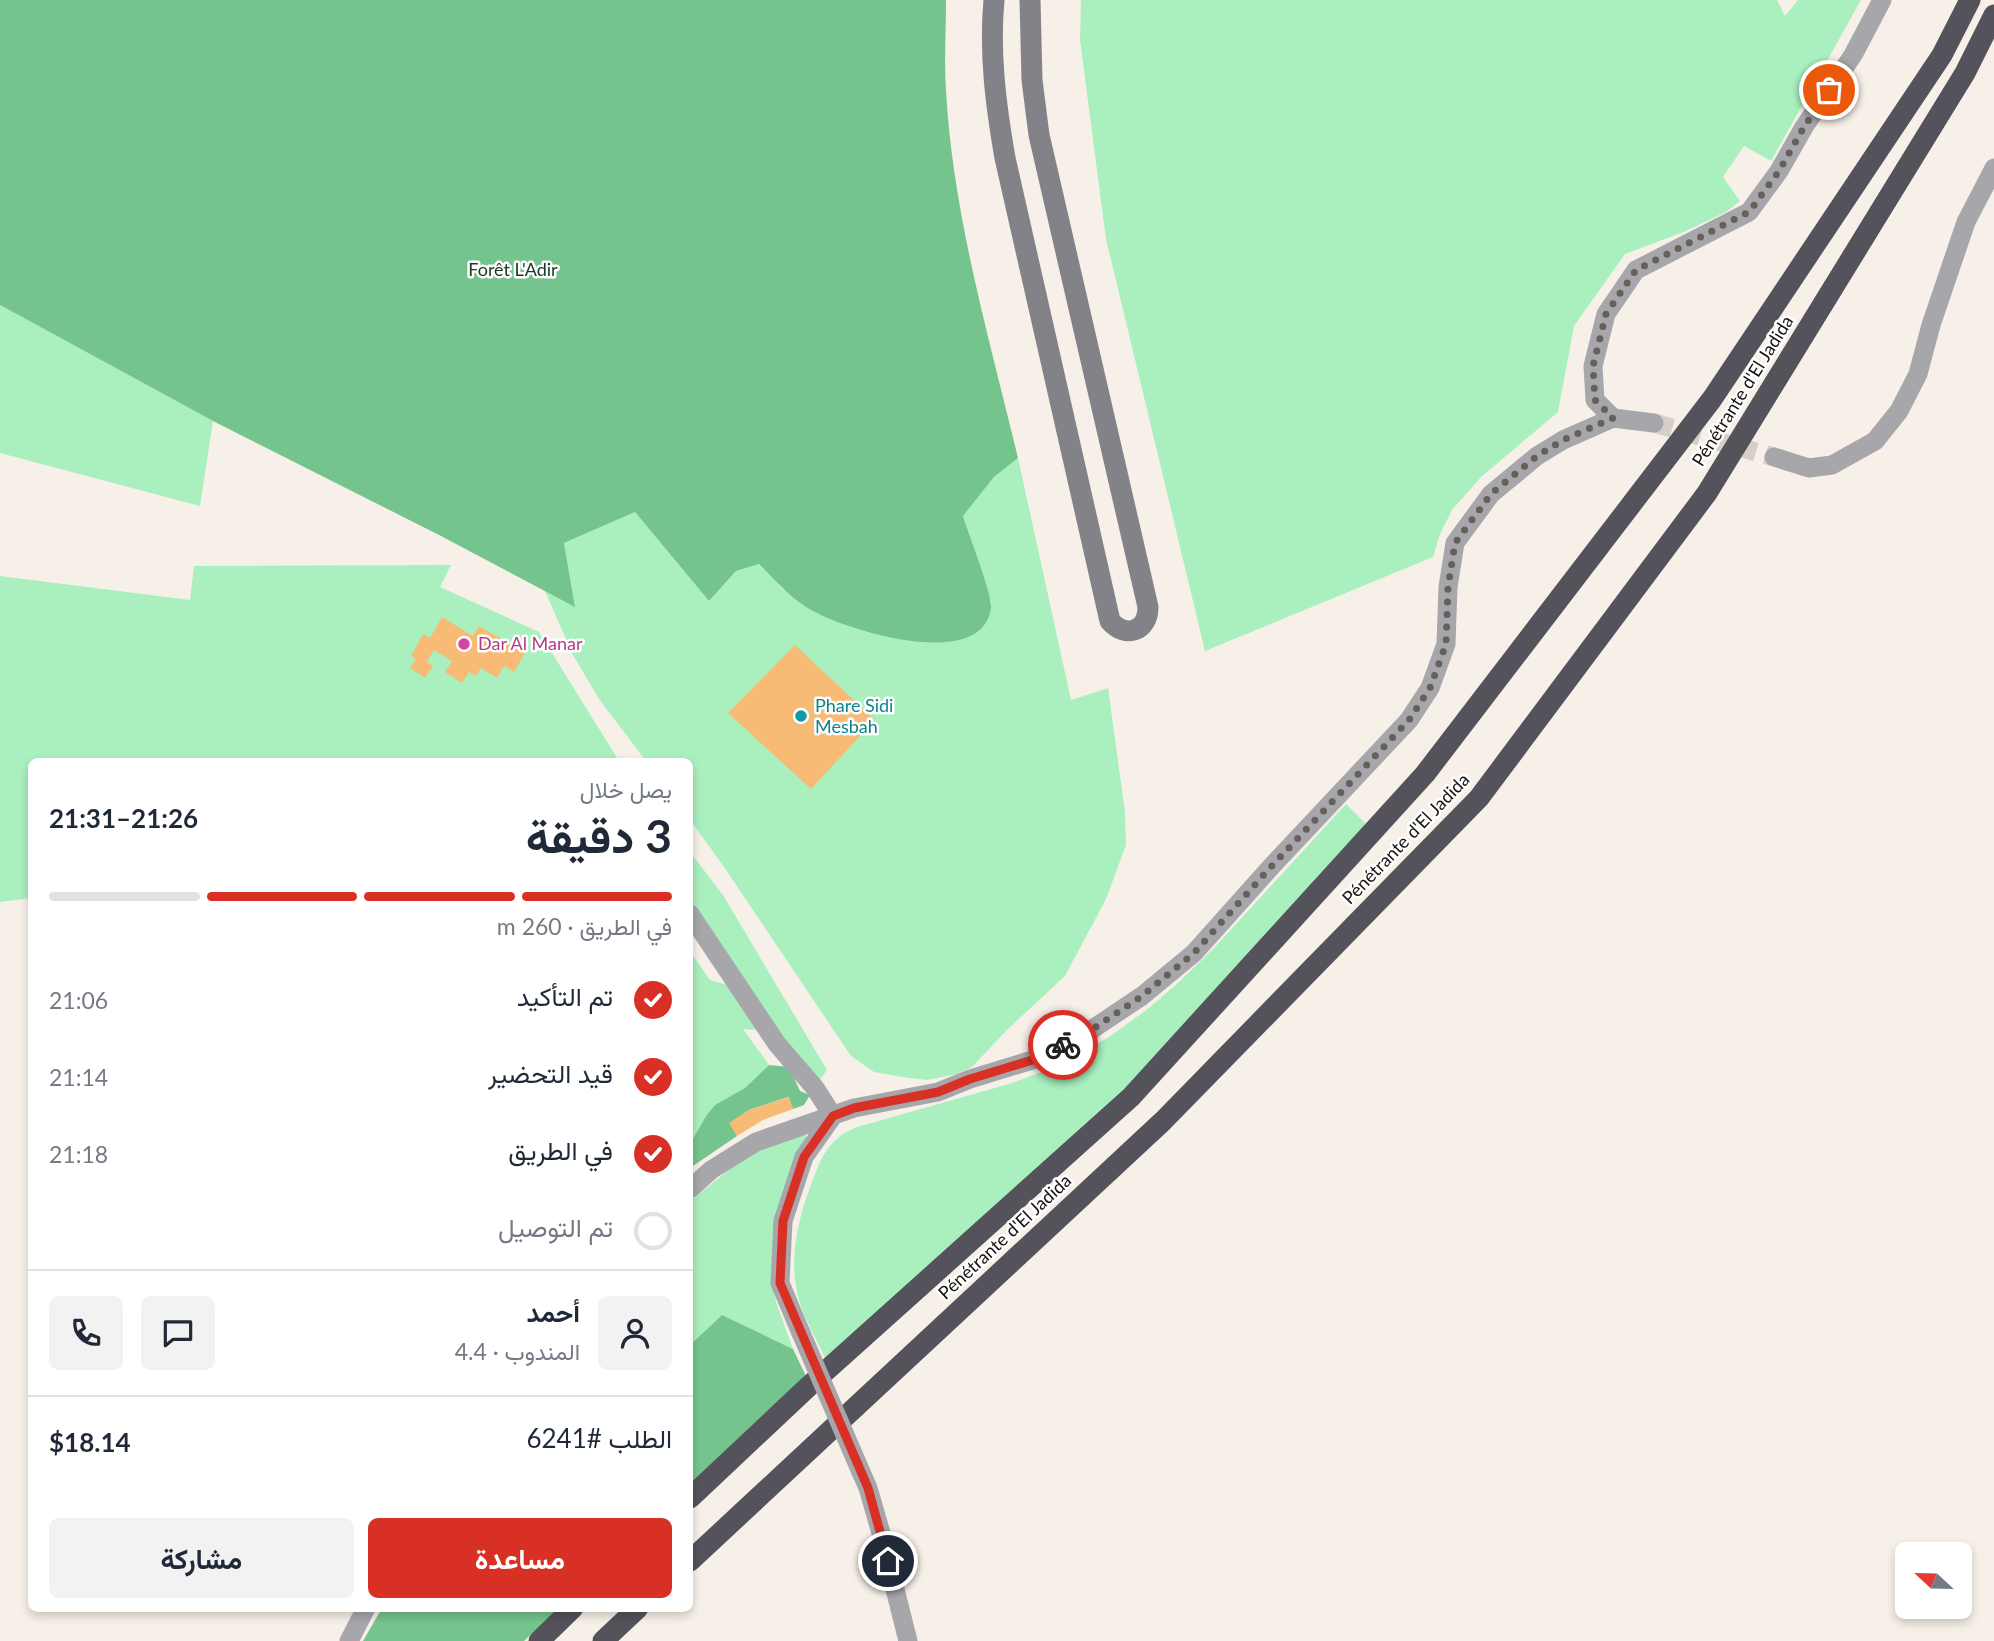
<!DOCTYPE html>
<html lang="ar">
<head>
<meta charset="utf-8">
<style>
  body { margin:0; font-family:Lato,Vazirmatn,sans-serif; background:#f2f2f3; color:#1f2937; direction:rtl; height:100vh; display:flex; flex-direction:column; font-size:26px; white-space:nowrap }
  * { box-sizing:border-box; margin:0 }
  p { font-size:23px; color:#747a83 }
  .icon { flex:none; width:38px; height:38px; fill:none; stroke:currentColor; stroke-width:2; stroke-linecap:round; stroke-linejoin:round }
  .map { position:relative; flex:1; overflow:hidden; direction:ltr }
  .drawer { position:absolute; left:28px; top:758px; width:665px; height:854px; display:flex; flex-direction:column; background:#fff; border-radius:10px; box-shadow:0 4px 10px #0003; direction:rtl }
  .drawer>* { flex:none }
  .needle { width:46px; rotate:292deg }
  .tools { position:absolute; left:1895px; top:1542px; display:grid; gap:14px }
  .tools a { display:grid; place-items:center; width:77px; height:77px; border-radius:10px; background:#fff; box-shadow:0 4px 10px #0003; font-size:35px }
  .pin { position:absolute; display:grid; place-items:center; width:60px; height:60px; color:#fff; margin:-30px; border:4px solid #fff; border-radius:50%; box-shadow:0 2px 7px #0007 }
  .courier { position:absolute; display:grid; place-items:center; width:70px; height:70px; margin:-35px; border:5px solid #d93025; border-radius:50%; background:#fff; color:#222; box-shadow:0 2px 9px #0007 }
  .headline em { font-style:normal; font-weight:700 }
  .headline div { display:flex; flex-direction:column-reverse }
  .headline { display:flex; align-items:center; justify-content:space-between; height:119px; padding:0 21px }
  h1 { font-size:46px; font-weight:700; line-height:52px }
  .bar { display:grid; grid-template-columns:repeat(4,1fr); gap:10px 7px; align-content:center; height:84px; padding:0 21px }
  .bar i { height:9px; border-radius:5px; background:#e0e1e3 }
  .bar .on { background:#d93025 }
  .bar p { grid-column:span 4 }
  .line { display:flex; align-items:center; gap:18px; padding:0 21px; border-top:2px solid #e0e1e3 }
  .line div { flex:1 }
  .round { display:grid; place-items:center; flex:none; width:74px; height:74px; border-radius:10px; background:#f2f2f3 }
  ol { padding:0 21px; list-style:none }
  li { display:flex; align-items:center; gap:21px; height:77px }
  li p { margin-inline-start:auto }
  li .icon { padding:7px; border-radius:50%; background:#d93025; color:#fff; stroke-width:4 }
  li:last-child { color:#747a83 }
  li i { width:38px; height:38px; border:4px solid #e0e1e3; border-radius:50% }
  .primary-button { display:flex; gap:14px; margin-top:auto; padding:14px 21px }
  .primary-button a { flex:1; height:80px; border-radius:10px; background:#d93025; color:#fff; font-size:28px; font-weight:700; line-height:80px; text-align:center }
  .primary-button a+a { background:#f2f2f3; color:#1f2937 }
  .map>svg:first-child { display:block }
  .green { fill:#a9f0be }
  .forest { fill:#75c48e }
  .building { fill:#f7bb76 }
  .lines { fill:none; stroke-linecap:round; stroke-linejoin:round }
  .street-tunnel { stroke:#d5cfc8; stroke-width:19; stroke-dasharray:19 10; stroke-linecap:butt }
  .street { stroke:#a7a6ab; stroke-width:19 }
  .secondary { stroke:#838289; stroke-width:21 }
  .highway { stroke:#54535c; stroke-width:21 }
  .street-bridge { stroke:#a7a6ab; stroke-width:19 }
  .done { stroke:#65605c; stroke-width:7; stroke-dasharray:0 12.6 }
  .route { stroke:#d93025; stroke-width:9 }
  .hotel-dot { fill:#d1479c; stroke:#fefefe; stroke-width:2.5 }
  .culture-dot { fill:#0f9aa8; stroke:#fefefe; stroke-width:2.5 }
  .labels { text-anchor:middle; stroke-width:5; stroke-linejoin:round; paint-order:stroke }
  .park-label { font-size:18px; fill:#163822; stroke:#fefefe }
  .street-label { font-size:18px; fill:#161311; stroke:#fefefe }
  .hotel-label { font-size:18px; fill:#b23c85; stroke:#fefefe; text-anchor:start }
  .culture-label { font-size:18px; fill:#0d838f; stroke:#fefefe; text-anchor:start }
</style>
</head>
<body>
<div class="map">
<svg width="1994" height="1641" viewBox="0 0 1994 1641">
  <rect width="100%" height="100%" fill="#f7f0e8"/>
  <g class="green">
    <polygon points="1081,0 1777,0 1785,16 1798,0 1861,0 1771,161 1744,146 1723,177 1740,201 1726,212 1686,231 1625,254 1574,326 1558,412 1481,477 1452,510 1440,534 1433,557 1205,651 1106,239 1080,40"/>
    <polygon points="0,305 213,421 200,506 0,453"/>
    <polygon points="1018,458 1071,700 1108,688 1125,812 1126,845 1106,899 1065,976 1008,1029 972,1067 957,1074 927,1080 902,1077 874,1072 851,1056 722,864 690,820 690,761 646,761 599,699 573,655 545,591 575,606 564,543 635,512 709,601 736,571 759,564 784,590 992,605 963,516 994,477"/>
    <polygon points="451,565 440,587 539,632 619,761 32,761 31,898 0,902 0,576 190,600 194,566"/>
    <path d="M1346 804 1367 825 1121 1093 826 1360C818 1342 807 1324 801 1306 786 1263 798 1219 813 1179 819 1164 825 1148 838 1138 843 1133 851 1130 857 1127L1009 1084 1058 1066 1109 1037 1149 1008 1179 982 1215 947Z"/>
    <polygon points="690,852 723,895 827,1070 819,1081 790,1051 690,903"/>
    <polygon points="690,951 710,980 728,985 758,1030 743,1029 769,1065 745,1088 706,1116 690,1144"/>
    <polygon points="806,1135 806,1141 772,1271 776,1302 793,1349 722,1315 690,1345 690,1201 739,1162 770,1143"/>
  </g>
  <g class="forest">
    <path d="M0 0H946C946 30 944 61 946 91 953 215 989 337 1018 458L994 477 963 516C968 533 993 596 991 608 982 673 846 630 811 610 791 599 775 580 759 564L736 571 709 601 635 512 564 543 575 607 439 535 213 421 0 305Z"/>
    <polygon points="769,1065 789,1067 800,1091 810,1095 804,1105 793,1109 788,1097 749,1110 730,1123 737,1136 690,1168 690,1144 706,1116 715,1105 745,1088"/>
    <polygon points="722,1315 793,1349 806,1376 690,1485 690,1345"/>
    <polygon points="382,1608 559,1608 524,1641 363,1641"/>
  </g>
  <g class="building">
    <polygon points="442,617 473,636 479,626 525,653 514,672 504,666 497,678 481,668 476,676 469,672 462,683 445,672 452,661 434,650 427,662 433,666 425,678 410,668 416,659 411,656 423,634 430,638"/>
    <polygon points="795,645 875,720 811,789 728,713"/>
    <polygon points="789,1097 793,1109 763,1120 737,1136 729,1123 749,1110"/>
  </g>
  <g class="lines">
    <polyline class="street-tunnel" points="1654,423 1774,457"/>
    <g class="street">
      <polyline points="1613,418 1595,400 1593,366 1606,314 1636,270 1749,212 1779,171 1804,127 1853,55 1882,0"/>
      <polyline points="1774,457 1809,468 1832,465 1875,441 1899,411 1918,374 1931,325 1966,222 1994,168"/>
      <polyline points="690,914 777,1044 815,1088 833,1116 804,1157 783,1221 780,1283 801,1333"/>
      <polyline points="690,1189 711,1170 756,1142 854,1108 938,1092 970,1079 1039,1058 1091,1030 1142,996 1194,953 1269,869 1409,720 1430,688 1446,644 1448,587 1455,543 1491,494 1537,456 1563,440 1613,418 1654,423"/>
      <polyline points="861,1472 868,1488 881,1533 908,1641"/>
      <polyline points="349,1641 366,1608"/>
    </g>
    <path class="secondary" d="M994 0C989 53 996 106 1005 158L1110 621C1126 639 1148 631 1148 607L1039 135 1032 80 1030 0"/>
    <g class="highway">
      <polyline points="690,1498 809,1386 1131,1097 1425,774 1712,399 1942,55 1970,0"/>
      <polyline points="690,1561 1163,1121 1479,798 1707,493 1965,73 1994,15"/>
      <polyline points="539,1641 573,1608"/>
      <polyline points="603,1641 638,1608"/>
    </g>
    <polyline class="street-bridge" points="801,1333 861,1472"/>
  </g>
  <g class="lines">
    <polyline class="done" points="1063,1045 1091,1030 1142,996 1194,953 1269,869 1409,720 1430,688 1446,644 1448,587 1455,543 1491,494 1537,456 1563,440 1613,418 1595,400 1593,366 1606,314 1636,270 1749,212 1779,171 1804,127 1829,90"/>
    <polyline class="route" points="888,1561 868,1488 780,1283 783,1221 804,1157 833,1116 854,1108 938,1092 970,1079 1039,1058 1063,1045"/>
  </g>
  <circle class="hotel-dot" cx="464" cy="644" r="7"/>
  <circle class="culture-dot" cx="801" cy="716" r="7"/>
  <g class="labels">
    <g class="park-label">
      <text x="513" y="276">Forêt L'Adir</text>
    </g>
    <g class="street-label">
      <text transform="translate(1743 391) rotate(-58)" y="6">Pénétrante d'El Jadida</text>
      <text transform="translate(1406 839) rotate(-46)" y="6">Pénétrante d'El Jadida</text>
      <text transform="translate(1005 1237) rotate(-43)" y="6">Pénétrante d'El Jadida</text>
    </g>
    <g class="hotel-label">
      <text x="478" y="650">Dar Al Manar</text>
    </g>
    <g class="culture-label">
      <text x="815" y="712">Phare Sidi<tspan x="815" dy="21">Mesbah</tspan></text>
    </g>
  </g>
</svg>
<div class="tools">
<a><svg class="needle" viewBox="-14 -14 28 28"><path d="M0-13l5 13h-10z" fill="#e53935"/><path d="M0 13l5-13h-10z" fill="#747a83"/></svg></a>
</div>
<div class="pin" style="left:1829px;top:90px;background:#ea580c"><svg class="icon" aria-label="bag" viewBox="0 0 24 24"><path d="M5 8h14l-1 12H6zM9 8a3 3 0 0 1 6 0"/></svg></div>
<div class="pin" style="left:888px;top:1561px;background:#1f2937"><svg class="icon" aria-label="home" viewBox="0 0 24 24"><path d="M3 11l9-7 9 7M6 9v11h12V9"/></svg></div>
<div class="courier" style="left:1063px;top:1045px"><svg class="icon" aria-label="bike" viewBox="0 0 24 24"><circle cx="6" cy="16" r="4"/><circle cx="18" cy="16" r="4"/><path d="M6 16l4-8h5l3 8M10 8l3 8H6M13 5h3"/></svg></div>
<section class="drawer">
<div class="headline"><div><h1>3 دقيقة</h1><p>يصل خلال</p></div><em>21:26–21:31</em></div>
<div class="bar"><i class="on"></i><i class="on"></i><i class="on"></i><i></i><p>في الطريق · 260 m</p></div>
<ol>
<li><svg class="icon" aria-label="check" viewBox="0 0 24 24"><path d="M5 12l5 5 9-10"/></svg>تم التأكيد<p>21:06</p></li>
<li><svg class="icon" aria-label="check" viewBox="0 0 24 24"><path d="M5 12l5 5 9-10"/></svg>قيد التحضير<p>21:14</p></li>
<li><svg class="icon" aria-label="check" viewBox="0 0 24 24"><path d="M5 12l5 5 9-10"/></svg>في الطريق<p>21:18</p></li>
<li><i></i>تم التوصيل</li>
</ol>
<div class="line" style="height:126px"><a class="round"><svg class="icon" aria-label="person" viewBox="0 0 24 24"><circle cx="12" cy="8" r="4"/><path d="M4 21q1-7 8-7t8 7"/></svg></a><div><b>أحمد</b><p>المندوب · 4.4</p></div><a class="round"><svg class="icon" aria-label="chat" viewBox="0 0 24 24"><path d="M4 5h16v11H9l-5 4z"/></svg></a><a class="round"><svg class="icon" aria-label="phone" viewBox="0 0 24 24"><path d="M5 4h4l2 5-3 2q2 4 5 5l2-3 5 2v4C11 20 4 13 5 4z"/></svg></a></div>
<div class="line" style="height:91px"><div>الطلب #6241</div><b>$18.14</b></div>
<div class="primary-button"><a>مساعدة</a><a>مشاركة</a></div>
</section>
</div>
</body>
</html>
